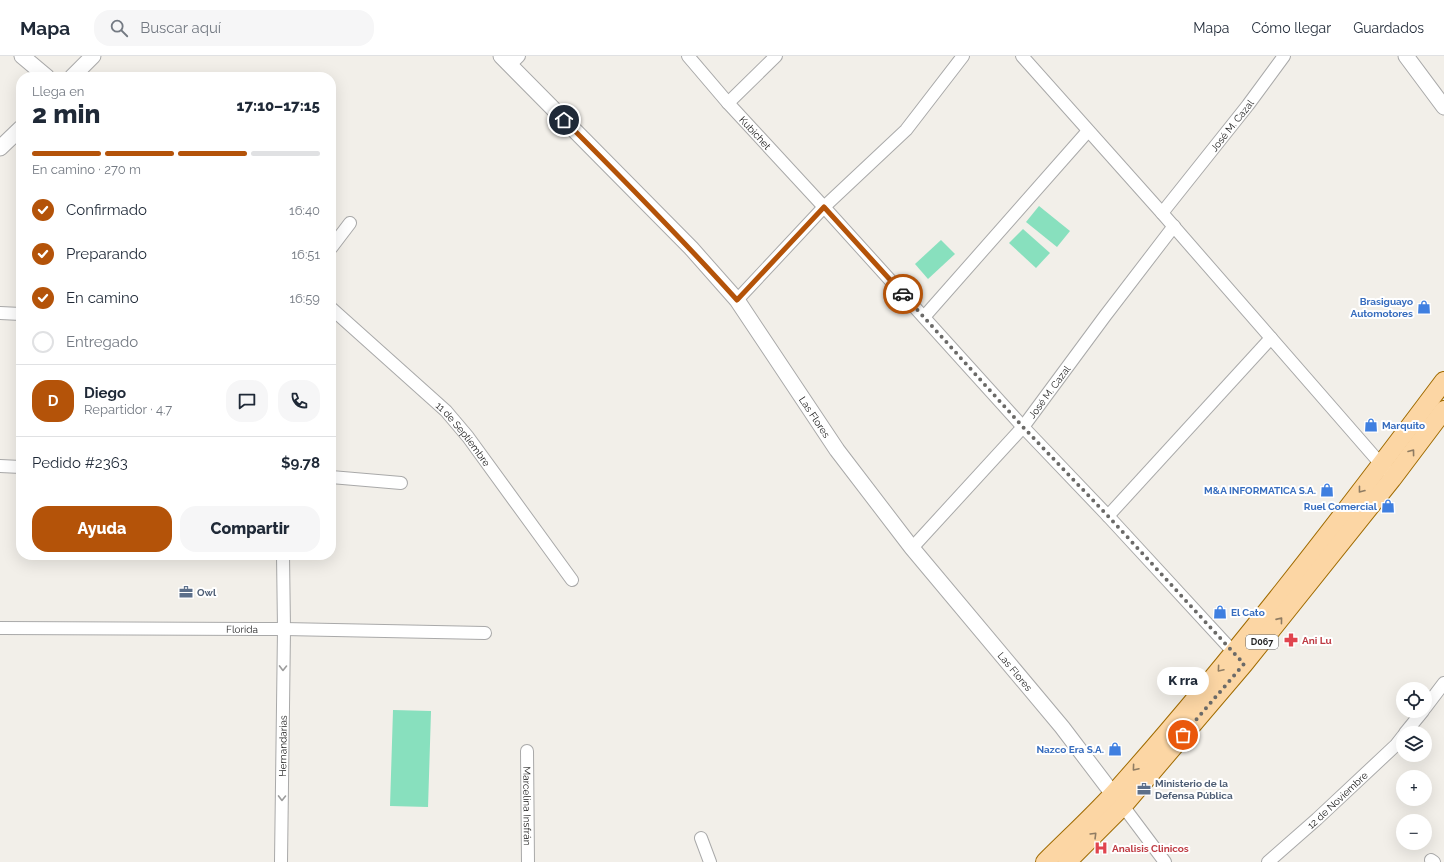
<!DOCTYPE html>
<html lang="es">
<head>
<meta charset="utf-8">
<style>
  body { margin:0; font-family:Raleway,sans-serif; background:#f6f6f7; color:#1f2937; height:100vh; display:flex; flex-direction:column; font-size:15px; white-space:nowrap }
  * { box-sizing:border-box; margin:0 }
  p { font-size:13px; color:#747a83 }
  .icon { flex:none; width:22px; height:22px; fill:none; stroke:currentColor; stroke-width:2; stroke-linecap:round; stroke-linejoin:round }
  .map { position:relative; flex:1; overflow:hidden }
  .drawer { position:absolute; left:16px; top:16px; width:320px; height:488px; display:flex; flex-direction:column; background:#fff; border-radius:16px; box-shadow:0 4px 16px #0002 }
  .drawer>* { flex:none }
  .fabs { position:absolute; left:1396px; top:626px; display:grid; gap:8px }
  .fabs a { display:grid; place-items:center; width:36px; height:36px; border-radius:50%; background:#fff; box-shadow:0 4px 16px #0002; font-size:20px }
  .pin { position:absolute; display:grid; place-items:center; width:34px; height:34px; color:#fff; margin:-17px; border:2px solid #fff; border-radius:50%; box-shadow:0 1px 4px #0007 }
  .courier { position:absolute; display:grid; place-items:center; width:40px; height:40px; margin:-20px; border:3px solid #b45309; border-radius:50%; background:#fff; color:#222; box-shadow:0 1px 5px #0007 }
  .bubble { position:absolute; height:28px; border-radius:14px; background:#fff; box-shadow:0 4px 16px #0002; font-size:13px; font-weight:800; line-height:28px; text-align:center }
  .headline em { font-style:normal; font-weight:800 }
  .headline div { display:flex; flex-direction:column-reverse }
  .headline { display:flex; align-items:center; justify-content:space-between; height:68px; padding:0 16px }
  h1 { font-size:26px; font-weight:800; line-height:30px }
  .bar { display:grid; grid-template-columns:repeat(4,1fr); gap:6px 4px; align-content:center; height:48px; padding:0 16px }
  .bar i { height:5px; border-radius:3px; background:#e0e1e3 }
  .bar .on { background:#b45309 }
  .bar p { grid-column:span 4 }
  .line { display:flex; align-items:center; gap:10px; padding:0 16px; border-top:1px solid #e0e1e3 }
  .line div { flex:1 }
  .round { display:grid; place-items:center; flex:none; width:42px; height:42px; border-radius:16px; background:#f6f6f7 }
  ol { padding:0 16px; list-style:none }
  li { display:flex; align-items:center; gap:12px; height:44px }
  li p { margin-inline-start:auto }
  li .icon { padding:4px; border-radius:50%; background:#b45309; color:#fff; stroke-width:4 }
  li:last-child { color:#747a83 }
  li i { width:22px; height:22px; border:2px solid #e0e1e3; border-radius:50% }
  .action { display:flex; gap:8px; margin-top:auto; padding:8px 16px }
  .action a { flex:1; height:46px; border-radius:16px; background:#b45309; color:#fff; font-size:16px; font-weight:800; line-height:46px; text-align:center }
  .action a+a { background:#f6f6f7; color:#1f2937 }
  header { display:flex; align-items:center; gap:24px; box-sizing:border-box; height:56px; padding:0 20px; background:#fff; border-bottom:1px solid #e0e1e3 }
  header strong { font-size:19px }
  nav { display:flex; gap:22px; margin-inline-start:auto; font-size:14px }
  .search { width:280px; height:36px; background:#f6f6f7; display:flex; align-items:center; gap:10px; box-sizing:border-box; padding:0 14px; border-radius:16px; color:#747a83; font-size:15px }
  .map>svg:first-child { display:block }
  .pitch { fill:#88e0be }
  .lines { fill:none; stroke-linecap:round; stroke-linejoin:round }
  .minor-casing { stroke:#a9a9a9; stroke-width:14 }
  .tertiary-casing { stroke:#a9a9a9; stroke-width:17 }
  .primary-casing { stroke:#a06b00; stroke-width:20 }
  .minor { stroke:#fff; stroke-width:12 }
  .tertiary { stroke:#fff; stroke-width:15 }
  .primary { stroke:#fcd6a4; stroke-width:18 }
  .oneway { stroke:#8f7c63 }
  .oneway2 { stroke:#9c9c9c }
  .done { stroke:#6b6a68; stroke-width:4; stroke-dasharray:0 7.2 }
  .route { stroke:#b45309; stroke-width:5 }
  .labels { text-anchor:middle; stroke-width:4; stroke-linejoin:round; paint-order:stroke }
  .shield { fill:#fff; stroke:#646464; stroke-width:1 }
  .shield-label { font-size:9px; font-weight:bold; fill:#222 }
  .street-label { font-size:10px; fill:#222; stroke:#fff }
  .shop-label { font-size:10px; font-weight:bold; fill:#366cbe; stroke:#fff; text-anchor:end }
  .service-label { font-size:10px; font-weight:bold; fill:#4e5e75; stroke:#fff; text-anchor:start }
  .health-label { font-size:10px; font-weight:bold; fill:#be3a42; stroke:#fff; text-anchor:start }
</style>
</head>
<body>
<header>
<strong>Mapa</strong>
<div class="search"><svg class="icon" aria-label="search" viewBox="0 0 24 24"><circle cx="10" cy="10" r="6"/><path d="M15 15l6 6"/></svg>Buscar aquí</div>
<nav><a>Mapa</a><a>Cómo llegar</a><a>Guardados</a></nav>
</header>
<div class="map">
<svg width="1444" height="806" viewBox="0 0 1444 806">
  <rect width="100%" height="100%" fill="#f2efe9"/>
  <g class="pitch">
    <polygon points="1039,150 1070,175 1057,191 1026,166"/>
    <polygon points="1023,173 1050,197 1036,212 1009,187"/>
    <polygon points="941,184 955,198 928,223 915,208"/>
    <polygon points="393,654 431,655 428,751 390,750"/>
  </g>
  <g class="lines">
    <g class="minor-casing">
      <g id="minor">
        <path id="s1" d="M688 0 728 47 824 151 1023 371 1108 460 1238 601"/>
        <polyline points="1022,0 1162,157 1386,414"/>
        <polyline points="510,9 519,0"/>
        <polyline points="728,47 776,0"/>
        <path id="s2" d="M1162 157 1248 49 1284 0"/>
        <polyline points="331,192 350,167"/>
        <polyline points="737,244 824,151 906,74 963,0"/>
        <path id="s3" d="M331 252 446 355 468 381 572 524"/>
        <polyline points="0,257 21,258"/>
        <polyline points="924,261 1088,75"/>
        <polyline points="0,410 21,411"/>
        <polyline points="331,421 401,427"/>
        <polyline points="1108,460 1271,282"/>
        <path id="s4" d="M912 492 1023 371 1105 260 1174 170"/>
        <path id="s5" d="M0 572 284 573 485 577"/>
        <polyline points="1425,652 1444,627"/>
        <polyline points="1405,677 1423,655"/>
        <path id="s6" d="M527 695 528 806"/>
        <polyline points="1123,750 1165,806"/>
        <polyline points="701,782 710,806"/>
        <polyline points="1431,804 1434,806"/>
        <path id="s7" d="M281 806 284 573 283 499"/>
        <path id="s8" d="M1268 806 1317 763 1396 689 1403 680"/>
      </g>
    </g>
    <g class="tertiary-casing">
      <g id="tertiary">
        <polyline points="22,0 47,21"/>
        <path id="s9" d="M501 0 691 192 737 244 837 394 912 492 1062 671 1119 746"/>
        <polyline points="1406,0 1444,51"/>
        <polyline points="72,21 93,0"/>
        <polyline points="0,92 21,72"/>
      </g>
    </g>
    <g class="primary-casing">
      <g id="primary">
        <path d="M1045 806C1068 783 1092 761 1114 737 1231 606 1339 465 1444 325"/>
        <polyline points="1067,806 1123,750 1244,608 1392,423 1444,354"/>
      </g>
    </g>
    <use href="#minor" class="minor"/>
    <use href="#tertiary" class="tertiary"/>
    <use href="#primary" class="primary"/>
  </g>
  <defs><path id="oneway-chevron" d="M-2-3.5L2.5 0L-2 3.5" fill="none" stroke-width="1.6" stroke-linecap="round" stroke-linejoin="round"/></defs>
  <g class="oneway">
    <use href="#oneway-chevron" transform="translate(1412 396) rotate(-53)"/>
    <use href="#oneway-chevron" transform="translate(1361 434) rotate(128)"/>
    <use href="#oneway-chevron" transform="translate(1280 564) rotate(-51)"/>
    <use href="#oneway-chevron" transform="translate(1220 613) rotate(130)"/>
    <use href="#oneway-chevron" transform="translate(1135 712) rotate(130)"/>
    <use href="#oneway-chevron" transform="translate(1094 779) rotate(-45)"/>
  </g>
  <g class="oneway2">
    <use href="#oneway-chevron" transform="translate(283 612) rotate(91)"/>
    <use href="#oneway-chevron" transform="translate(282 742) rotate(91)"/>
  </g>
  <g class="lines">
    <polyline class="done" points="903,238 1023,371 1108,460 1244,608 1183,679"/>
    <path class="route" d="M564 64C623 123 681 182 737 244L824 151 903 238"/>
  </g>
  <defs>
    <g id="shop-bare" transform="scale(1.08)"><path d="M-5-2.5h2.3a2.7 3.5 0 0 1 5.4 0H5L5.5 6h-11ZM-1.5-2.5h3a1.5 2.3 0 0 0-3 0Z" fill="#3f7fe0" stroke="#fff" stroke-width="2.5" paint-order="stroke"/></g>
    <g id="office-bare" transform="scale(1.08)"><path d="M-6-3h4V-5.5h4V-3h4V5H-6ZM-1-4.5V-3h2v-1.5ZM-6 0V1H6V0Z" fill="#5c6f8a" stroke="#fff" stroke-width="2.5" paint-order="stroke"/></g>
    <g id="pharmacy-bare" transform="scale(1.08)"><path d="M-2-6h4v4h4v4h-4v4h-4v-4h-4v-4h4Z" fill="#e0444e" stroke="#fff" stroke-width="2.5" paint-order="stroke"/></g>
    <g id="hospital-bare" transform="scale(1.08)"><path d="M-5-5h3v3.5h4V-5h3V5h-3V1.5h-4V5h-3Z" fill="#e0444e" stroke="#fff" stroke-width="2.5" paint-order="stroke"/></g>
  </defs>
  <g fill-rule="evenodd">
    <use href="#shop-bare" x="1424" y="251"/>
    <use href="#shop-bare" x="1371" y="369"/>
    <use href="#shop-bare" x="1327" y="434"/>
    <use href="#shop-bare" x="1388" y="450"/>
    <use href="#office-bare" x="186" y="536"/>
    <use href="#shop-bare" x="1220" y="556"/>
    <use href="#pharmacy-bare" x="1291" y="584"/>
    <use href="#shop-bare" x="1115" y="693"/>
    <use href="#office-bare" x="1144" y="733"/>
    <use href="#hospital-bare" x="1101" y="792"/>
  </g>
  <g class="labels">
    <rect class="shield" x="1246" y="579" width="32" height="14" rx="3"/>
    <g class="shield-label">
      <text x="1262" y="589">D067</text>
    </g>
    <g class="street-label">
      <text dy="4" stroke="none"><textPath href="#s2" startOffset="112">José M. Cazal</textPath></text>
      <text dy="4" stroke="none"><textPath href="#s1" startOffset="102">Kubichet</textPath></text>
      <text dy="4" stroke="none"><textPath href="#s4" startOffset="208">José M. Cazal</textPath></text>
      <text dy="4" stroke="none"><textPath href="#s9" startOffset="480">Las Flores</textPath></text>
      <text dy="4" stroke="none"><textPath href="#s3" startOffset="183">11 de Septiembre</textPath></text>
      <text dy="4" stroke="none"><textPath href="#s5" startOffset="242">Florida</textPath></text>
      <text dy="4" stroke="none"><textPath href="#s9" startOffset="804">Las Flores</textPath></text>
      <text dy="4" stroke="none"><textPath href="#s7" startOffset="116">Hernandarias</textPath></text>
      <text dy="4" stroke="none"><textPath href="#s8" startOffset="93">12 de Noviembre</textPath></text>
      <text dy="4" stroke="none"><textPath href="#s6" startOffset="55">Marcelina Insfrán</textPath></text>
    </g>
    <g class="shop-label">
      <text x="1413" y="249">Brasiguayo<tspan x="1413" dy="12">Automotores</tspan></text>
      <text x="1382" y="373" text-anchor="start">Marquito</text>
      <text x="1316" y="438">M&amp;A INFORMATICA S.A.</text>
      <text x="1377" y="454">Ruel Comercial</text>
      <text x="1231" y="560" text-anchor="start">El Cato</text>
      <text x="1104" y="697">Nazco Era S.A.</text>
    </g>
    <g class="service-label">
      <text x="197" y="540">Owl</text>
      <text x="1155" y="731">Ministerio de la<tspan x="1155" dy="12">Defensa Pública</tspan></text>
    </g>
    <g class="health-label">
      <text x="1302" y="588">Ani Lu</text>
      <text x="1112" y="796">Analisis Clinicos</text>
    </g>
  </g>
</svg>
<div class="fabs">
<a><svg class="icon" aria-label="locate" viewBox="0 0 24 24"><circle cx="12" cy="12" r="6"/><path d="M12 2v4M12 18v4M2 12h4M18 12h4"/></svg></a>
<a><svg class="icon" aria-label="layers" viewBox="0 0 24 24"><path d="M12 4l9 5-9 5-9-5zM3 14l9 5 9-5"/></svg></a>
<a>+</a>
<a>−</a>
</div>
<div class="pin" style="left:1183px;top:679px;background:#ea580c"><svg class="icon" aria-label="bag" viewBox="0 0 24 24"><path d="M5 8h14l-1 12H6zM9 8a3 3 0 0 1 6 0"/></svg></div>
<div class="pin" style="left:564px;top:64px;background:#1f2937"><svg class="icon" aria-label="home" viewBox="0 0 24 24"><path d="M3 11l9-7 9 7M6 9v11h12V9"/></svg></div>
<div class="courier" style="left:903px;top:238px"><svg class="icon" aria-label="car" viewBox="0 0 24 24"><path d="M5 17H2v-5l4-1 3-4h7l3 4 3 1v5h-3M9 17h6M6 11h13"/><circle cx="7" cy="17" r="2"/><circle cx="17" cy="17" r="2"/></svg></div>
<div class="bubble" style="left:1157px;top:611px;width:52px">K rra</div>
<section class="drawer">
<div class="headline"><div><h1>2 min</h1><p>Llega en</p></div><em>17:10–17:15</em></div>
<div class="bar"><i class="on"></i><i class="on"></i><i class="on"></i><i></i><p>En camino · 270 m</p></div>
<ol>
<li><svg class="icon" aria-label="check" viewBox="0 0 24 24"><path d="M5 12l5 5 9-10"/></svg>Confirmado<p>16:40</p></li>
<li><svg class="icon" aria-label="check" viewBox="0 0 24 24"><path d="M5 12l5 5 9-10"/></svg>Preparando<p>16:51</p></li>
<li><svg class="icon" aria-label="check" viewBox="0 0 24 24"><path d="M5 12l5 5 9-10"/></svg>En camino<p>16:59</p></li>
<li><i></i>Entregado</li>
</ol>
<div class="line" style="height:72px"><b class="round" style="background:#b45309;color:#fff">D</b><div><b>Diego</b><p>Repartidor · 4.7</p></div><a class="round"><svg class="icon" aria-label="chat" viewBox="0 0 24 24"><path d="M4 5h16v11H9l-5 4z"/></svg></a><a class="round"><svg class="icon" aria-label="phone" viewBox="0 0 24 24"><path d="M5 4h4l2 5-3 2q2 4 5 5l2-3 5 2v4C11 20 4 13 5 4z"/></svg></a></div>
<div class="line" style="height:52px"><div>Pedido #2363</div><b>$9.78</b></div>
<div class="action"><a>Ayuda</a><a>Compartir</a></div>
</section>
</div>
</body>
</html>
